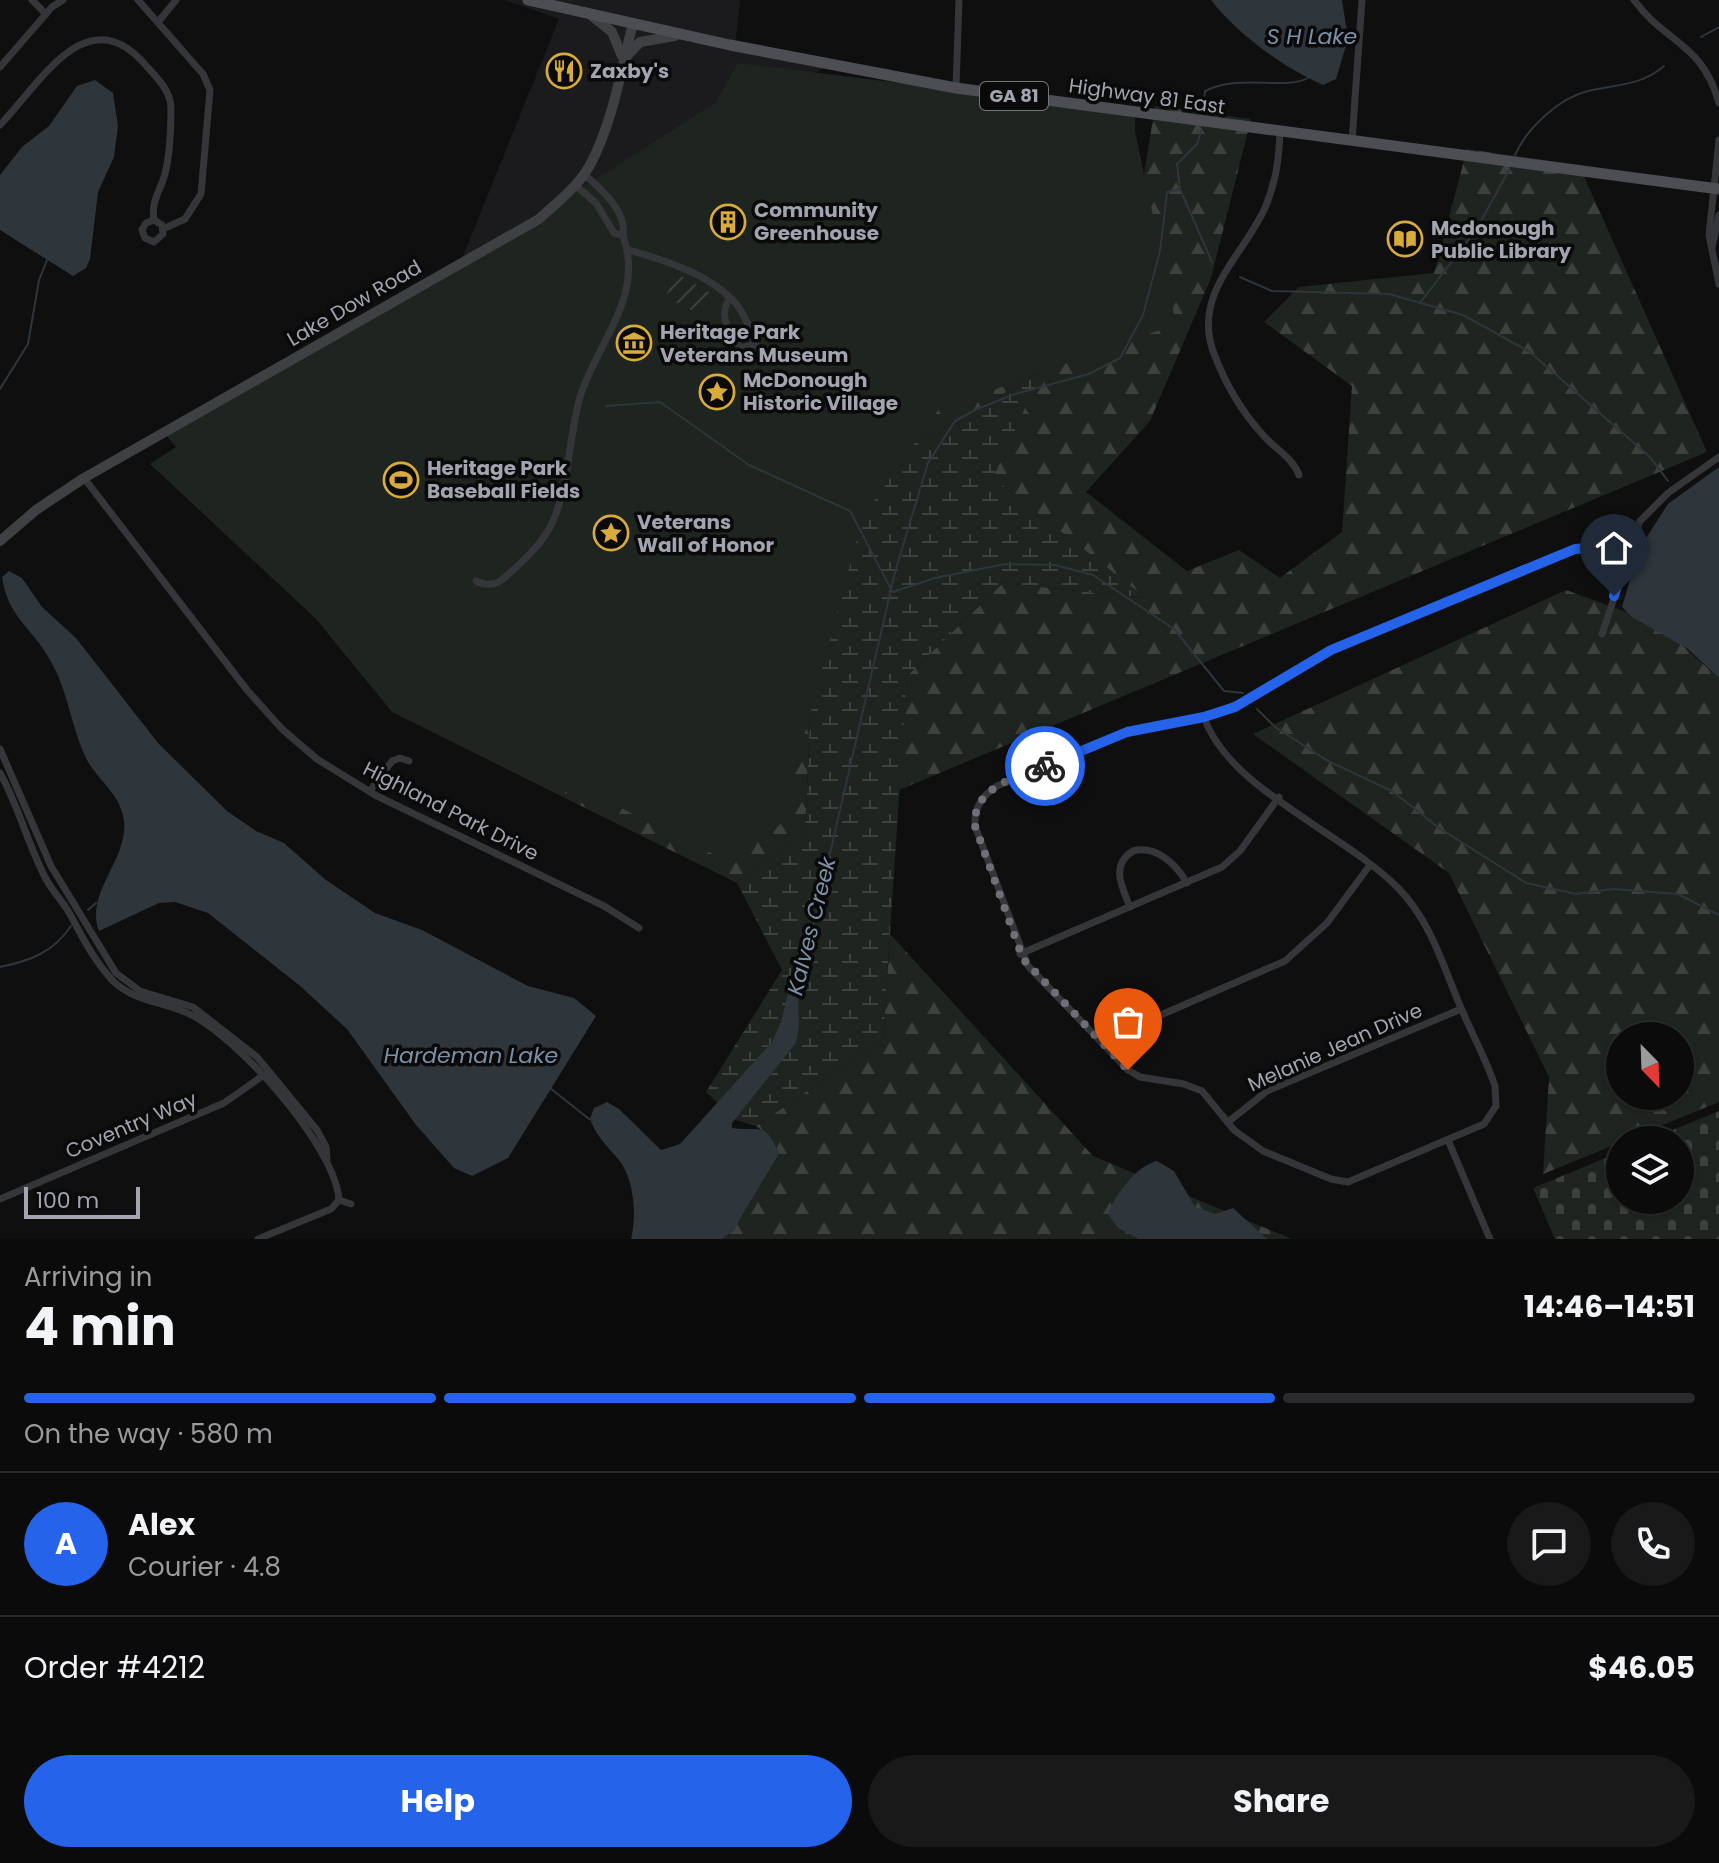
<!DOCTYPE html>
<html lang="en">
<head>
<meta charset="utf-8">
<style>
  body { margin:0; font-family:Poppins,sans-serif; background:#19191a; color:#f1f3f6; height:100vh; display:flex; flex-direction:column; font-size:30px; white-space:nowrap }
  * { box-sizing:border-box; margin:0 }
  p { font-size:26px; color:#9a9b9d }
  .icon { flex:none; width:44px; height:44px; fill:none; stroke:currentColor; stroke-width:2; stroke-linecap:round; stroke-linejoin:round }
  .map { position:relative; height:1239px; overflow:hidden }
  .side { display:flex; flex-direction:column; background:#0b0b0c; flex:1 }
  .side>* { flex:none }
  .needle { width:52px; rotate:157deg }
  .controls { position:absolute; left:1606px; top:1022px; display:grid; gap:16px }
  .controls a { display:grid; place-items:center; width:88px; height:88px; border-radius:50%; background:#0b0b0c; box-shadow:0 2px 6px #0004,0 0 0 2px #2b2b2d; font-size:40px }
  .scale { position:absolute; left:24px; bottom:20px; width:116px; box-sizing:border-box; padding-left:8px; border:4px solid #a2a5af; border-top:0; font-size:22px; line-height:28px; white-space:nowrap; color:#a2a5af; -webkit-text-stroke:6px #0a0a0b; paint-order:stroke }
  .pin { position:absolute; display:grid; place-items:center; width:68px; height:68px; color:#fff; margin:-82px -34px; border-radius:50% 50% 50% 0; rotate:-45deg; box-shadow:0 0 8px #0007 }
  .pin .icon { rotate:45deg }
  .courier { position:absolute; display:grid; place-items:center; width:80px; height:80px; margin:-40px; border:6px solid #2563eb; border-radius:50%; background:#fff; color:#222; box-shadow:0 2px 10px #0007 }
  .summary em { font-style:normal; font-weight:700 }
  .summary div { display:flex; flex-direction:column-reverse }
  .summary { display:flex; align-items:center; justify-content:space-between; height:136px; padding:0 24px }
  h1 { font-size:52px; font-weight:700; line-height:60px }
  .bar { display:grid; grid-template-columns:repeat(4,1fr); gap:12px 8px; align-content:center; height:96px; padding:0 24px }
  .bar i { height:10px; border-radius:6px; background:#2b2b2d }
  .bar .active { background:#2563eb }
  .bar p { grid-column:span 4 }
  .line { display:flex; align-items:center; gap:20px; padding:0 24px; border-top:2px solid #2b2b2d }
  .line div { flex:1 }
  .round { display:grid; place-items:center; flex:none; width:84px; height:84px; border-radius:42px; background:#19191a }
  .button { display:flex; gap:16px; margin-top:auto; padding:16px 24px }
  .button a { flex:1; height:92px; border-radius:48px; background:#2563eb; color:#fff; font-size:32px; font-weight:700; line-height:92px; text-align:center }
  .button a+a { background:#19191a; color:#f1f3f6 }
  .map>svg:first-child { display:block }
  .built { fill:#1b1b1d }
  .forest { fill:url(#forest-firs); fill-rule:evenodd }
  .wetland { fill:url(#wetland-marsh) }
  .cemetery { fill:url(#cemetery-stones) }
  .park { fill:#1e241f }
  .garden { fill:url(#garden-furrows) }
  .water { fill:#2e353b }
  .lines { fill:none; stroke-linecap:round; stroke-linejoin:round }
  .stream { stroke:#2e353b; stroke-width:2 }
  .street { stroke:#353639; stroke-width:7 }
  .secondary { stroke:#3f4044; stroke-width:10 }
  .primary { stroke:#4d4e53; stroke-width:11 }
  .done { stroke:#6f7077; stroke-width:8; stroke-dasharray:0 14.4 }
  .route { stroke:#2563eb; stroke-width:10 }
  .labels { text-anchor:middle; stroke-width:7; stroke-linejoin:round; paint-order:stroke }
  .shield { fill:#0a0a0b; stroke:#74767e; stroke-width:2 }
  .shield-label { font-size:18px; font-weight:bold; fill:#a2a5af }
  .poi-label { font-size:20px; font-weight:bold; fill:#a2a5af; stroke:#0a0a0b; text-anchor:start }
  .street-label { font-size:20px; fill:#a2a5af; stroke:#0a0a0b }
  .water-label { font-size:22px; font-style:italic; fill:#7c91a7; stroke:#0a0a0b }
</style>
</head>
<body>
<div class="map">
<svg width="1719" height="1239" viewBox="0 0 1719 1239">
  <defs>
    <pattern id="forest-firs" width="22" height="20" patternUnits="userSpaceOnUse" patternTransform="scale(2)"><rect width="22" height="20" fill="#1e241f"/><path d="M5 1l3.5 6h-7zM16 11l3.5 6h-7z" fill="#3c413d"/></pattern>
    <pattern id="wetland-marsh" width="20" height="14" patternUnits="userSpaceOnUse" patternTransform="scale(2)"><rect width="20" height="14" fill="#1e241f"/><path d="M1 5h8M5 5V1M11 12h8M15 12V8" fill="none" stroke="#3c413d"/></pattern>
    <pattern id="cemetery-stones" width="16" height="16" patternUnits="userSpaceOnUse" patternTransform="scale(2)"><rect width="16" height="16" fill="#1e241f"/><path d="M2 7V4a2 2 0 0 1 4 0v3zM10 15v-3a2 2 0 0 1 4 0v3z" fill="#3c413d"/></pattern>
    <pattern id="garden-furrows" width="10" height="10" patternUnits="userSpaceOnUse" patternTransform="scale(2)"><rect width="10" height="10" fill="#1e241f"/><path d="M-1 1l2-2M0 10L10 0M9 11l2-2" fill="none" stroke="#3c413d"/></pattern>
  </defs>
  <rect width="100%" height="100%" fill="#0f0f10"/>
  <polygon class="built" points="505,0 740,0 735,48 835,62 459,266 559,19"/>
  <g class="forest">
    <polygon points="1155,106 1251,119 1211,278 1150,421 1086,492 1187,571 1239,550 1280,578 1342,532 1352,386 1264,322 1299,287 1434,273 1467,149 1579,165 1707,452 899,790 907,676 1003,583 1145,598 993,478 1039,374 857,475 815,606 805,833 737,883 565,798 554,539 1128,275"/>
    <path d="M1566 590 1657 623 1719 678V1102L1543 1174 1549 1077 1449 873 1253 734ZM1620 1036H1680V1096H1620Z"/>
    <polygon points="890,934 1093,1156 1292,1239 722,1239 733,1231 779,1154 772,1138 756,1126 883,1039"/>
  </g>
  <polygon class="wetland" points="1041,373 993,478 1146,598 1003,583 907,676 883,1039 756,1126 736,1120 706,1092 782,970 737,883 805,833 815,606 857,475"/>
  <polygon class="cemetery" points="1719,1111 1719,1239 1555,1239 1533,1188 1620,1152 1620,1200 1680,1200 1680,1140 1648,1140"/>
  <polygon class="park" points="738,63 1135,112 1135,131 1176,324 938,410 863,517 780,825 727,861 565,780 565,798 392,712 316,619 150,464 176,447 161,429 465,263 715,103"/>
  <polygon class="garden" points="674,272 713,295 702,315 666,298"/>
  <g class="water">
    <path d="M1211 0H1342L1348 39 1336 79 1323 85C1284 68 1237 34 1211 0Z"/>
    <polygon points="95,80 113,93 118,126 114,157 98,192 90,259 86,268 73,276 0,230 0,175 22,147 49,126 77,86"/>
    <polygon points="1719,467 1719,678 1688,649 1632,617 1622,607 1639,549 1668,504"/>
    <path d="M9 571 22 578 42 607 76 638 158 743 227 811 256 831 284 843 326 880 375 913 422 930 528 986 574 998 596 1016 508 1158 472 1176 454 1168 416 1125 347 1029 299 985 208 913 175 902 159 903 99 931C83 889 138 853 121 809 114 789 95 777 86 758 71 727 68 690 50 660 32 627 8 618 2 577Z"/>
    <path d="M797 976 799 1026 796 1043 732 1123V1128C759 1132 766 1120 779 1154L733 1231 722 1239H631C637 1215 634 1179 619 1160 608 1147 596 1136 590 1119L594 1108 607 1102 619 1109 661 1150 680 1144 772 1042 781 1022 791 981Z"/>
    <path d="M1157 1161 1174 1171 1195 1207 1215 1214 1233 1208 1267 1239H1139L1118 1228 1108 1214C1115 1195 1137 1165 1157 1161Z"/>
  </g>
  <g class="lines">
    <g class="stream">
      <polyline points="1701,37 1719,27"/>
      <path d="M1203 111 1205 91C1241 73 1285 91 1308 78"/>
      <polyline points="1202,129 1197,144 1177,164 1180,189 1212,262"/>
      <path d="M1515 155C1527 128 1559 98 1588 91 1617 84 1641 86 1664 66"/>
      <polyline points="1240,277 1272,291 1389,294 1463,315 1530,352 1650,457 1668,481"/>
      <polyline points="1420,303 1476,230 1509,170"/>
      <polyline points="0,389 28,344 39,280 47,260"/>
      <polyline points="606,406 660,402 749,465 850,511 892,591"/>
      <polyline points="893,592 935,578 1005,564 1055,565 1093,575 1174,629 1224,691 1243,693"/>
      <polyline points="1257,709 1275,727 1328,761 1392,791 1439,828 1526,883 1576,894 1613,889 1678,894 1719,915"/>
      <polyline points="88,910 96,903"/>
      <path d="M0 967C30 961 54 952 71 926"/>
      <polyline points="799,987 895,572 928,463 955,421 977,409 1015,394 1089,374 1120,358 1143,315 1160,251 1167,192 1180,189"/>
      <polyline points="550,1088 589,1119"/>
    </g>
    <g class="street">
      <polyline points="32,0 46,14"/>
      <polyline points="138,0 203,74 210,90 201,194 185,219 163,229"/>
      <path d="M1634 0C1665 43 1702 42 1719 103"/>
      <polyline points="159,21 176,0"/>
      <polyline points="0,67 52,7 63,0"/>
      <polyline points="956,88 959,0"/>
      <path d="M0 125C39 85 85 0 142 61 153 74 170 88 171 107 171 127 170 154 165 174 160 192 151 200 154 220L162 225 163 234 154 242 145 238 142 230 146 223 154 220"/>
      <path d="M1280 131C1279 159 1276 182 1265 208 1243 256 1193 293 1213 351 1224 381 1242 412 1263 435 1275 449 1293 458 1299 475"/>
      <polyline points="1719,140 1709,235 1719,284"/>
      <polyline points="1352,141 1362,0"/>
      <path d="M575 185 596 203 614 233 623 236C627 211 601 189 584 174"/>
      <polyline points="1712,247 1719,215"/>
      <path d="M628 250C665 260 712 275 737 305 746 316 750 332 756 344L741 348C730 336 718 315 729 300"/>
      <polyline points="84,478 247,690 282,729 317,759 375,795 604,906 639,928"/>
      <path d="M476 581C492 589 501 582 513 570 525 559 537 548 546 534 569 499 568 438 580 397 597 342 645 297 623 236"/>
      <polyline points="1602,634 1640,521 1668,493 1719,457"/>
      <path d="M1204 717C1228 789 1345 833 1399 889 1431 922 1443 966 1461 1008 1472 1034 1486 1059 1495 1086L1496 1106 1484 1124 1348 1182 1331 1179 1263 1151 1234 1130 1202 1091 1184 1084 1140 1077 1128 1070 1028 966 975 826C974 807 982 796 997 786L1127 732Z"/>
      <polyline points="1204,717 1250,699 1331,650 1559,554 1589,547 1627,554"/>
      <polyline points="0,749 51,866 116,973 140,991 193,1007 257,1057 317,1130 326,1147 327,1159"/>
      <path d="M0 773C19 807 28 845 46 879 53 892 63 902 70 914 82 937 95 962 113 981 134 1001 159 1001 185 1012 234 1032 336 1146 339 1200"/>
      <polyline points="370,791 392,761 400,758 409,761"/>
      <path d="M1130 907C1122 887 1110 865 1133 851 1156 845 1176 864 1187 883"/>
      <polyline points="1020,954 1222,867 1240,851 1279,797"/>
      <polyline points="1105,1045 1124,1031 1285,961 1327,923 1370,865"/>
      <polyline points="1228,1122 1267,1091 1461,1009"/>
      <polyline points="1448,1140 1490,1239"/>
      <polyline points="0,1199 224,1103 268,1072"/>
      <polyline points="258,1239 331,1209 339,1200 351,1204"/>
    </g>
    <g class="secondary">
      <polyline points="592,16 612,32 622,56"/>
      <polyline points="626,57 640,42 675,36"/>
      <path d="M0 541 36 510 84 478 539 219C556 203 578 187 590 165 613 122 621 70 633 23"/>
    </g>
    <polyline class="primary" points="528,0 730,45 956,88 1719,189"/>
  </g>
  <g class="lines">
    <path class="done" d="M1045 766C1016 778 972 787 975 826L1023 959 1128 1070"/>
    <polyline class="route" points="1045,766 1127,732 1204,717 1235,707 1331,650 1575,549 1601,547 1627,554 1614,596"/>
  </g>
  <defs>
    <g id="restaurant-ring" transform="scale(1.8)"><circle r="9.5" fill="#0a0a0b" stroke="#d9ab3d" stroke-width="1.5"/><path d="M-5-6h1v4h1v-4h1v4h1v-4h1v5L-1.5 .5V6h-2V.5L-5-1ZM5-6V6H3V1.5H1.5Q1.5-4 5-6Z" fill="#d9ab3d"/></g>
    <g id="building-ring" transform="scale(1.8)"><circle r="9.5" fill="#0a0a0b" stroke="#d9ab3d" stroke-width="1.5"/><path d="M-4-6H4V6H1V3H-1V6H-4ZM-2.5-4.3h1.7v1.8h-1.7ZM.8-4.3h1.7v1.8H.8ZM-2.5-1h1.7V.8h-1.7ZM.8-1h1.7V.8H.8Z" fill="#d9ab3d"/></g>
    <g id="library-ring" transform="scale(1.8)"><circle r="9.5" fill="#0a0a0b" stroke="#d9ab3d" stroke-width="1.5"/><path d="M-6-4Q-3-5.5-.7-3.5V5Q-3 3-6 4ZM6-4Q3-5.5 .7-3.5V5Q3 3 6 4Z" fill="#d9ab3d"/></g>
    <g id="museum-ring" transform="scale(1.8)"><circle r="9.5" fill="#0a0a0b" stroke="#d9ab3d" stroke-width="1.5"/><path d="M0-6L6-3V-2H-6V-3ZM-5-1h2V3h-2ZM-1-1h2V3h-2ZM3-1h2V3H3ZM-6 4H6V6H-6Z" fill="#d9ab3d"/></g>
    <g id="sight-ring" transform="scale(1.8)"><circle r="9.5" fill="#0a0a0b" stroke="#d9ab3d" stroke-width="1.5"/><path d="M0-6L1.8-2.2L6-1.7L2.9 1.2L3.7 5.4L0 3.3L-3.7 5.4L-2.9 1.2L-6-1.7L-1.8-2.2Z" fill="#d9ab3d"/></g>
    <g id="stadium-ring" transform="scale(1.8)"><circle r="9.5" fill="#0a0a0b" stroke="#d9ab3d" stroke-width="1.5"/><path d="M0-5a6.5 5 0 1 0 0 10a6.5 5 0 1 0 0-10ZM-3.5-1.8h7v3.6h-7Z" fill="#d9ab3d"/></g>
  </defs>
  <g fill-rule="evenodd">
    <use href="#restaurant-ring" x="564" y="71"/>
    <use href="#building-ring" x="728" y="222"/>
    <use href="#library-ring" x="1405" y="239"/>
    <use href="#museum-ring" x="634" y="343"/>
    <use href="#sight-ring" x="717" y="392"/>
    <use href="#stadium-ring" x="401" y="480"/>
    <use href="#sight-ring" x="611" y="533"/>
  </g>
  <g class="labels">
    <rect class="shield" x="980" y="82" width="68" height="28" rx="6"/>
    <g class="shield-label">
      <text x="1014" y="102">GA 81</text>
    </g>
    <g class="poi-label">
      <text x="590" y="78">Zaxby's</text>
      <text x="754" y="217">Community<tspan x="754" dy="23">Greenhouse</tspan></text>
      <text x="1431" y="235">Mcdonough<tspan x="1431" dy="23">Public Library</tspan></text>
      <text x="660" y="339">Heritage Park<tspan x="660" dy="23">Veterans Museum</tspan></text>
      <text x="743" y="387">McDonough<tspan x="743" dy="23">Historic Village</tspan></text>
      <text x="427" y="475">Heritage Park<tspan x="427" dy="23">Baseball Fields</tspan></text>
      <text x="637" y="529">Veterans<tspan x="637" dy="23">Wall of Honor</tspan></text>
    </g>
    <g class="street-label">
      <text transform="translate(1147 96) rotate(8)" y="7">Highway 81 East</text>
      <text transform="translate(354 303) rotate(-30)" y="7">Lake Dow Road</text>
      <text transform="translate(451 811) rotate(27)" y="7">Highland Park Drive</text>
      <text transform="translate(1335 1047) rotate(-24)" y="7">Melanie Jean Drive</text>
      <text transform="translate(131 1125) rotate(-23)" y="7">Coventry Way</text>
    </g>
    <g class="water-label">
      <text x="1312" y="44">S H Lake</text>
      <text transform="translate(811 926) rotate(-76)" y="8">Kalves Creek</text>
      <text x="471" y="1063">Hardeman Lake</text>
    </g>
  </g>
</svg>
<div class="controls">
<a><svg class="needle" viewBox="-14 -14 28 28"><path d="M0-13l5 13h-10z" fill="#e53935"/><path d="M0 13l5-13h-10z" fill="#9a9b9d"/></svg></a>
<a><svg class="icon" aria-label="layers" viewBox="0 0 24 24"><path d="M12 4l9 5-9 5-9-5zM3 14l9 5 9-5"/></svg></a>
</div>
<div class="scale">100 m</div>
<div class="pin" style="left:1128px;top:1070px;background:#ea580c"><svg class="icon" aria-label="bag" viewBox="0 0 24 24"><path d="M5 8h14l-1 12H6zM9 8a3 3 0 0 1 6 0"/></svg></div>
<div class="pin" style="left:1614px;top:596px;background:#1f2937"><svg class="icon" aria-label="home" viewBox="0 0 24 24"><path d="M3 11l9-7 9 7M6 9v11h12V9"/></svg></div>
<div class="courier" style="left:1045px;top:766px"><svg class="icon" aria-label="bike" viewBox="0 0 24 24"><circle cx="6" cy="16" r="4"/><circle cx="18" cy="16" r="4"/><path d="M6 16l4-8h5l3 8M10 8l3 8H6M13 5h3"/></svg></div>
</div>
<section class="side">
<div class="summary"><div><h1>4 min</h1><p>Arriving in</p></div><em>14:46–14:51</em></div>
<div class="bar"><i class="active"></i><i class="active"></i><i class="active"></i><i></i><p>On the way · 580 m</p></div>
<div class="line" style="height:144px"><b class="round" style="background:#2563eb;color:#fff">A</b><div><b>Alex</b><p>Courier · 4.8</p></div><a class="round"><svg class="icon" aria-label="chat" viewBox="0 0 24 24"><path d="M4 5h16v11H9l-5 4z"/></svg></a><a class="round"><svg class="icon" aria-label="phone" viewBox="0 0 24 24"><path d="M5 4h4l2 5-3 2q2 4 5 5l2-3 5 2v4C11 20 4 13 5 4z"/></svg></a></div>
<div class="line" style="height:104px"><div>Order #4212</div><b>$46.05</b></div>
<div class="button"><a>Help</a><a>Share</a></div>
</section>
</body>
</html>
